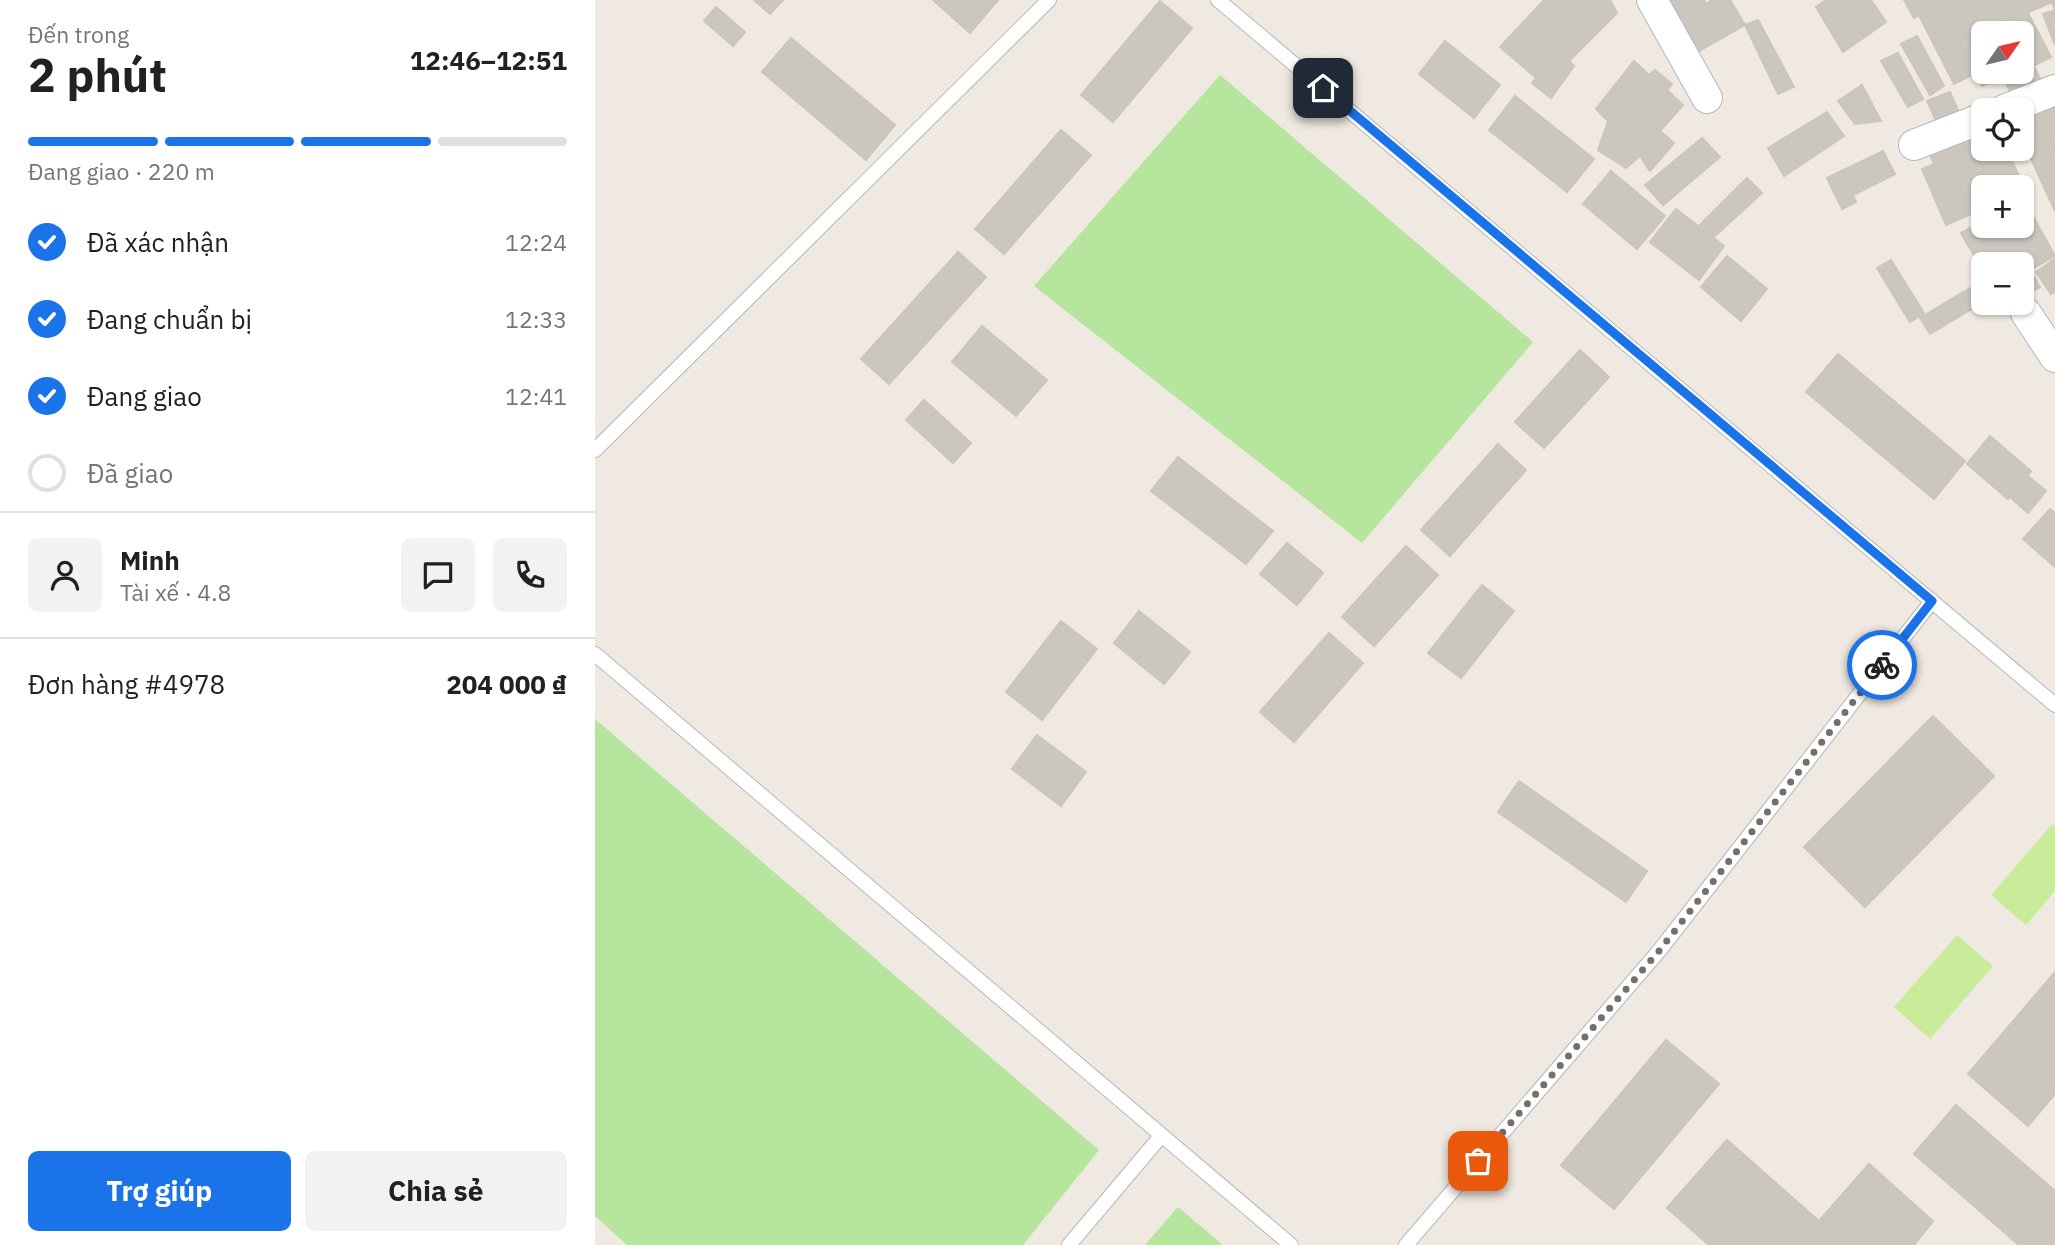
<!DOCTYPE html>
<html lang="vi">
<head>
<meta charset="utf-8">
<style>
  body { margin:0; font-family:"IBM Plex Sans",sans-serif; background:#f2f2f2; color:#202124; height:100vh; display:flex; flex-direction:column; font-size:26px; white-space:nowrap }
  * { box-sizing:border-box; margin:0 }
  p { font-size:23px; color:#757577 }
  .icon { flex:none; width:38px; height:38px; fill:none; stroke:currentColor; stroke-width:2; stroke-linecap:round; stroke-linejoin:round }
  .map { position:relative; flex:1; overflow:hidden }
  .details { display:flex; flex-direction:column; background:#fff; width:595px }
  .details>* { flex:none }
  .needle { width:46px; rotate:56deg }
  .fabs { position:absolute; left:1376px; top:21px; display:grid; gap:14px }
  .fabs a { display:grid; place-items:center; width:63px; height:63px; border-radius:10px; background:#fff; box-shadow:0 2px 5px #0004; font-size:35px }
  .pin { position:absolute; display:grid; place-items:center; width:60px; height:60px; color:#fff; margin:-30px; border-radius:14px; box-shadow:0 4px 10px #0006 }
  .courier { position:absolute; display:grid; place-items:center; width:70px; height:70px; margin:-35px; border:5px solid #1a73e8; border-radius:50%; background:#fff; color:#222; box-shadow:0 2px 9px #0007 }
  .head em { font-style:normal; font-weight:800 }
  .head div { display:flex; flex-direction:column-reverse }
  .head { display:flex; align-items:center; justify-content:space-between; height:119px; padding:0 28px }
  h1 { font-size:46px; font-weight:800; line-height:52px }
  .bar { display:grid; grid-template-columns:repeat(4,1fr); gap:10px 7px; align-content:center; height:84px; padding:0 28px }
  .bar i { height:9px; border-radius:5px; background:#e0e0e0 }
  .bar .active { background:#1a73e8 }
  .bar p { grid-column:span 4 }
  .line { display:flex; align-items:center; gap:18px; padding:0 28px; border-top:2px solid #e0e0e0 }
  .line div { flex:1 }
  .round { display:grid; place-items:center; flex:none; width:74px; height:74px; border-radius:10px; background:#f2f2f2 }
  ol { padding:0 28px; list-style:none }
  li { display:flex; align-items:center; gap:21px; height:77px }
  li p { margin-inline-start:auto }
  li .icon { padding:7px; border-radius:50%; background:#1a73e8; color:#fff; stroke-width:4 }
  li:last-child { color:#757577 }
  li i { width:38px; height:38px; border:4px solid #e0e0e0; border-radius:50% }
  .cta { display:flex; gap:14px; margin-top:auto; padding:14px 28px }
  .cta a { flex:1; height:80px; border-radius:10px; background:#1a73e8; color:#fff; font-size:28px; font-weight:800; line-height:80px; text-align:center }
  .cta a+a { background:#f2f2f2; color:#202124 }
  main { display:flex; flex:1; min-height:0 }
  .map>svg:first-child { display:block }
  .green { fill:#b6e59e }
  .pitch { fill:#c9ec9a }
  .building { fill:#cbc7bf; stroke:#cbc5ba; stroke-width:2 }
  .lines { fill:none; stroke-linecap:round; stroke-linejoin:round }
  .service-casing { stroke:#b4b7c1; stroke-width:16 }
  .minor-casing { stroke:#b4b7c1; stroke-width:32 }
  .service { stroke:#fff; stroke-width:14 }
  .minor { stroke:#fff; stroke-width:30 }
  .done { stroke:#726f6d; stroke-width:7; stroke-dasharray:0 12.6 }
  .route { stroke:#1a73e8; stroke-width:9 }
</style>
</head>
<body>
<main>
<section class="details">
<div class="head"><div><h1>2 phút</h1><p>Đến trong</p></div><em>12:46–12:51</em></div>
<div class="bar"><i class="active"></i><i class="active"></i><i class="active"></i><i></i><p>Đang giao · 220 m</p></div>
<ol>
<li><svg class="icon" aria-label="check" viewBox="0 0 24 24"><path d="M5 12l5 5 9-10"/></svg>Đã xác nhận<p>12:24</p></li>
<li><svg class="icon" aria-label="check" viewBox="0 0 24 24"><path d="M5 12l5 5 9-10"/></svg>Đang chuẩn bị<p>12:33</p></li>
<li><svg class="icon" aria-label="check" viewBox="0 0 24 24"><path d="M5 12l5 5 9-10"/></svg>Đang giao<p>12:41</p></li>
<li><i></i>Đã giao</li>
</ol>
<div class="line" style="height:126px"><a class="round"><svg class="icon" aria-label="person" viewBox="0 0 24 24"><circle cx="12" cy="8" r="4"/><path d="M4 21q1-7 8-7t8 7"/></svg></a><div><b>Minh</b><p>Tài xế · 4.8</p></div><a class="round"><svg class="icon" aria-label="chat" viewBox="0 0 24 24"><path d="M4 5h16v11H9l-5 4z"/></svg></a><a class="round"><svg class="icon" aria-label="phone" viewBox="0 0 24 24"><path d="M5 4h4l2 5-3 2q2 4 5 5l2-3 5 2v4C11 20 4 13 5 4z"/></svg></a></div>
<div class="line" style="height:91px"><div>Đơn hàng #4978</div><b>204 000 ₫</b></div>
<div class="cta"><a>Trợ giúp</a><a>Chia sẻ</a></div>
</section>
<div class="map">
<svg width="1460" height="1245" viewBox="0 0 1460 1245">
  <rect width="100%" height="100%" fill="#efe9e1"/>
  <g class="green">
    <polygon points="625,75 938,342 767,543 439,286"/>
    <polygon points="0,719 504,1150 428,1245 32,1245 0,1216"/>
    <polygon points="583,1207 628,1245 550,1245"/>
  </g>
  <g class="pitch">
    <polygon points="1457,824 1460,827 1460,891 1431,925 1396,895"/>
    <polygon points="1362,935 1398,966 1335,1039 1299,1007"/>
  </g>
  <g class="building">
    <polygon points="159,0 188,0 175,14"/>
    <polygon points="338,0 403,0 375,33"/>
    <polygon points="949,0 1005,0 940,77 905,47"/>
    <polygon points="1005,0 1015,0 1022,13 975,60 964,49"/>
    <polygon points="1071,0 1109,0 1111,4 1117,0 1135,0 1150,25 1097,55"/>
    <polygon points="1231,0 1276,0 1291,22 1248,52 1221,7"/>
    <polygon points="1309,0 1350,0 1319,18"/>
    <polygon points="1354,0 1368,0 1388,38 1388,72 1405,72 1407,76 1387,86 1353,20 1332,31 1324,15"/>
    <polygon points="1374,0 1404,0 1421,33 1388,33 1388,38 1369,2"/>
    <polygon points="1404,0 1460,0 1460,1 1415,20"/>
    <polygon points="565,1 597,28 518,122 486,95"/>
    <polygon points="1460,1 1460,45 1448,14 1460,10 1457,2"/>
    <polygon points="121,7 150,32 138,46 109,21"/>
    <polygon points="1432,11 1456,57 1438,66 1426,43 1426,33 1421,33 1415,20"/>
    <polygon points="1163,20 1199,87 1183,94 1150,25"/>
    <polygon points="1353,20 1381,73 1359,84 1332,31"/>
    <polygon points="1322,36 1349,86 1335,95 1306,44"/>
    <polygon points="196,38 300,125 271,160 167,72"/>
    <polygon points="850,41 905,85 879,118 824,74"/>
    <polygon points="1426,43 1446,80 1417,95 1405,72 1426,72"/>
    <polygon points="964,49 979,66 956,98 937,83"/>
    <polygon points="1303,53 1328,99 1313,107 1286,61"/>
    <polygon points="1039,61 1054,75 1060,70 1077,84 1072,90 1088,105 1065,131 1079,143 1055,171 1045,156 1031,168 1003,150 1013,121 1001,109"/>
    <polygon points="1267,85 1286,121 1260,124 1243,101"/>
    <polygon points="1355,92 1366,117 1344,127 1332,101"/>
    <polygon points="920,96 999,159 972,192 894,130"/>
    <polygon points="1460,100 1460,155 1440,110"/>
    <polygon points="1437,109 1460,160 1460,211 1426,137 1426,114"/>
    <polygon points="1232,112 1249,136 1189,176 1173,148"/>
    <polygon points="1388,127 1388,149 1412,149 1430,190 1426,192 1426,187 1388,187 1388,209 1351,225 1327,169 1339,164 1333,150"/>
    <polygon points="466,130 496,155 409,254 380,229"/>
    <polygon points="1107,138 1125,157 1068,205 1050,185"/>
    <polygon points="1288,151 1300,174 1258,195 1261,202 1247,209 1232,178"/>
    <polygon points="1016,171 1070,216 1042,249 988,204"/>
    <polygon points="1152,178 1167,193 1119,237 1105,225"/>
    <polygon points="1428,198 1460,256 1435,270 1445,287 1426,297 1426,264 1388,264 1388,271 1366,233 1388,221 1388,226 1426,226"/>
    <polygon points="1081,209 1129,246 1104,280 1055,242"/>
    <polygon points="363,252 391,277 294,384 266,359"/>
    <polygon points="1132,256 1172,289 1146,321 1106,287"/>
    <polygon points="1460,259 1460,291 1456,294 1441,272"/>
    <polygon points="1296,260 1329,313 1315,322 1282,268"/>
    <polygon points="1375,288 1385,304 1335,334 1325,318"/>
    <polygon points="387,326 452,380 421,416 357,362"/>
    <polygon points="985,350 1014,377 949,448 920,422"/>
    <polygon points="1243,354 1370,461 1339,499 1211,392"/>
    <polygon points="329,400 376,443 358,463 311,420"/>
    <polygon points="1395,436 1436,471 1413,499 1372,464"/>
    <polygon points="903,444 931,470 855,556 826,530"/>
    <polygon points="583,457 678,531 651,564 556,491"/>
    <polygon points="1434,477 1451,491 1433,513 1416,498"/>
    <polygon points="1455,509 1460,513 1460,567 1428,539"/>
    <polygon points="692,543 728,573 702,605 665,574"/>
    <polygon points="811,546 843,575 779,646 747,617"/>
    <polygon points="887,585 919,611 866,678 833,653"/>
    <polygon points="544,611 595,652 569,684 519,643"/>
    <polygon points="466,621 502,649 447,720 411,692"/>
    <polygon points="734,633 768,663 699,742 665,712"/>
    <polygon points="1338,716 1399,776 1270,907 1209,847"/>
    <polygon points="442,735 491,772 466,806 417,769"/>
    <polygon points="924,781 1052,871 1031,902 903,812"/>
    <polygon points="1460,972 1460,1094 1433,1126 1373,1074"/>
    <polygon points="1071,1040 1124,1084 1019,1209 966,1165"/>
    <polygon points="1361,1105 1460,1191 1460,1245 1424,1245 1319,1154"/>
    <polygon points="1132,1140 1224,1221 1274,1164 1338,1221 1319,1245 1114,1245 1072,1208"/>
  </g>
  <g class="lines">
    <g class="service-casing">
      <g id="service">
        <polyline points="623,0 1460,705"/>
        <polyline points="0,450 454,0"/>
        <polyline points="0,654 696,1245"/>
        <polyline points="474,1245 566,1136"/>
        <polyline points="811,1245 1064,951 1337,601"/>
      </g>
    </g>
    <g class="minor-casing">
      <g id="minor">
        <polyline points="1057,0 1112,98"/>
        <polyline points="1409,110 1460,90"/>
        <polyline points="1319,145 1388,118"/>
        <polyline points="1431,313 1460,357"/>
      </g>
    </g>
    <use href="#service" class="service"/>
    <use href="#minor" class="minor"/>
  </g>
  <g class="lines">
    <polyline class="done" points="883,1161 1064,951 1287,665"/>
    <polyline class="route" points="728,88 1337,601 1287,665"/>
  </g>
</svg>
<div class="fabs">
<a><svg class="needle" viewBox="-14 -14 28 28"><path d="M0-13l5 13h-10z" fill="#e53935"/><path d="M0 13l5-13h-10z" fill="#757577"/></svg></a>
<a><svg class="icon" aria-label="locate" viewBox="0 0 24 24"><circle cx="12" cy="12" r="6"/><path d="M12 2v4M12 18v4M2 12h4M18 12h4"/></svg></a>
<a>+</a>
<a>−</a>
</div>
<div class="pin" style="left:883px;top:1161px;background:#ea580c"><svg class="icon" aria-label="bag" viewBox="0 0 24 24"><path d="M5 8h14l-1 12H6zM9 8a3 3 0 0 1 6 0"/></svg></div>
<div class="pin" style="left:728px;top:88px;background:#1f2937"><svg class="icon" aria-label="home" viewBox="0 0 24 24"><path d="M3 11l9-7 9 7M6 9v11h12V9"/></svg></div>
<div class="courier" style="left:1287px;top:665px"><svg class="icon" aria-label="bike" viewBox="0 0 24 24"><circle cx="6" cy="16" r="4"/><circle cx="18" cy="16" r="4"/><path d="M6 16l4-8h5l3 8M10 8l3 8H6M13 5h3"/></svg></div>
</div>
</main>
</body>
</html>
